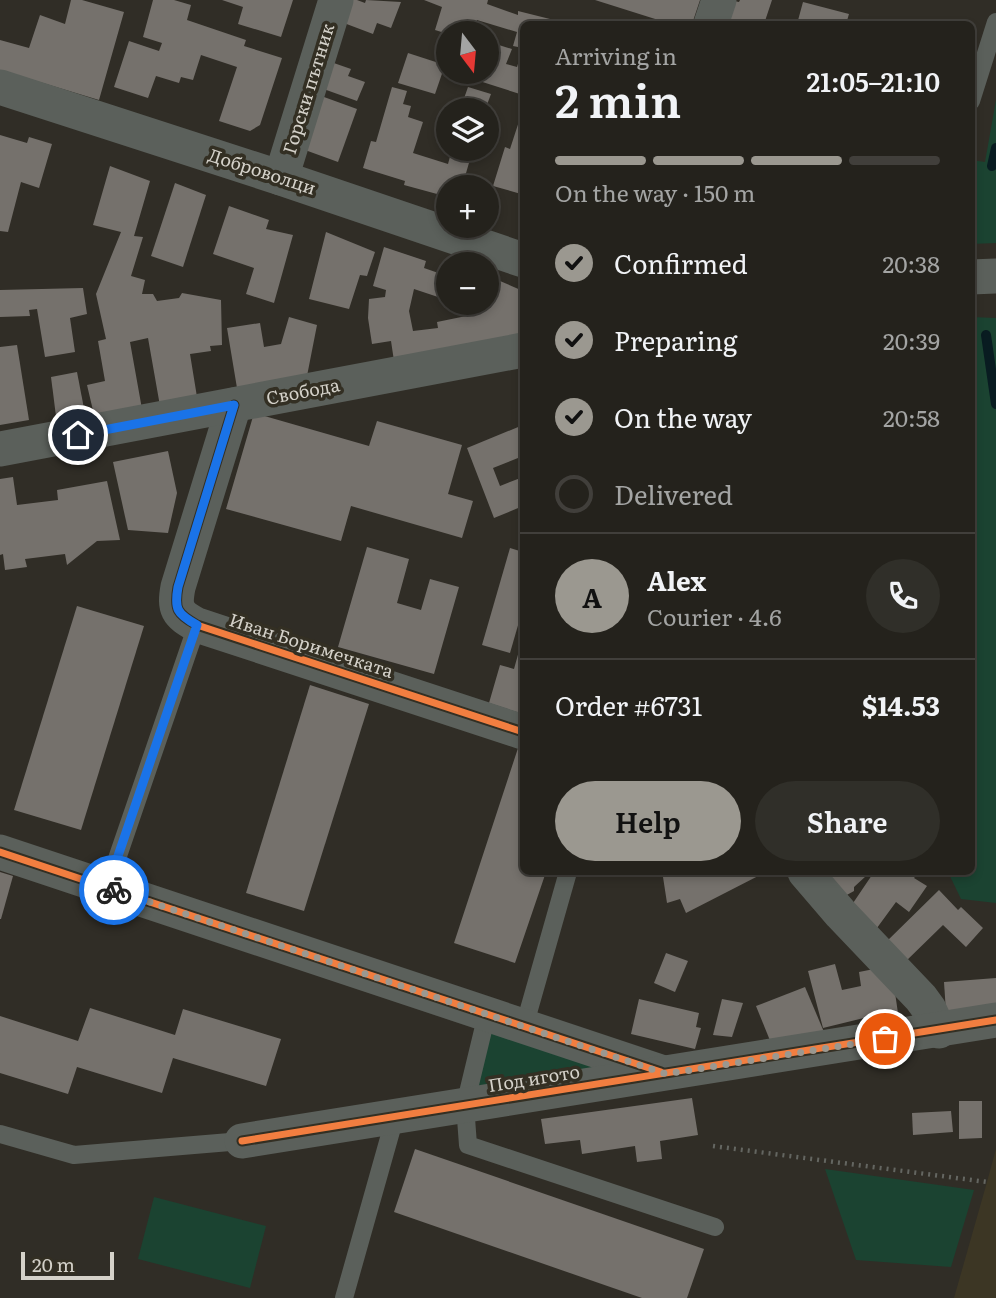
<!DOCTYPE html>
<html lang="en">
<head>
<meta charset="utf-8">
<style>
  body { margin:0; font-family:Literata,serif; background:#302f29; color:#f1f3f6; height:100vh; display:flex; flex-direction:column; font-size:26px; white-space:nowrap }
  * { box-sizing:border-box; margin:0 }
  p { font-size:23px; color:#a3a4a3 }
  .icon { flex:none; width:38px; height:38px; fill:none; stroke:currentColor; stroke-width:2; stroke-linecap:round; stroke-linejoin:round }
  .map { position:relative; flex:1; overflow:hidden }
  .drawer { position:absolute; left:520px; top:21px; width:455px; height:854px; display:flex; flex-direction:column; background:#24221c; border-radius:10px; box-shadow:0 4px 10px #0003,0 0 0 2px #413f3b }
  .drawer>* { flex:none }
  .needle { width:46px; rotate:164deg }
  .buttons { position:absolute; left:436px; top:21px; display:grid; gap:14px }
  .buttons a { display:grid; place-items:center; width:63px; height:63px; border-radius:50%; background:#24221c; box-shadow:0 4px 10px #0003,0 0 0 2px #413f3b; font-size:35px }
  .scale { position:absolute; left:21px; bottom:18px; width:93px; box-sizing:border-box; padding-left:7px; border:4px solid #d4d1c9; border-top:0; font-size:19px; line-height:24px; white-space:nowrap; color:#d4d1c9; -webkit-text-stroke:5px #332f23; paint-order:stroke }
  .pin { position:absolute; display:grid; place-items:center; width:60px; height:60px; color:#fff; margin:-30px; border:4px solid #fff; border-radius:50%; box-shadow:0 2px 7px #0007 }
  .courier { position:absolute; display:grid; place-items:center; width:70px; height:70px; margin:-35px; border:5px solid #1a73e8; border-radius:50%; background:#fff; color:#222; box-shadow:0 2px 9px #0007 }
  .summary em { font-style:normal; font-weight:600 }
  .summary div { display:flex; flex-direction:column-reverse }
  .summary { display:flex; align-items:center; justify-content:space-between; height:119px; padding:0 35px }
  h1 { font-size:46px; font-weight:600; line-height:52px }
  .bar { display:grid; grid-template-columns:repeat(4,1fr); gap:10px 7px; align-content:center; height:84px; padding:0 35px }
  .bar i { height:9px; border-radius:5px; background:#413f3b }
  .bar .current { background:#9b9890 }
  .bar p { grid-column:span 4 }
  .line { display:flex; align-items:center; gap:18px; padding:0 35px; border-top:2px solid #413f3b }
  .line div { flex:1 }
  .round { display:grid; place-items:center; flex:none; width:74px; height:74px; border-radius:37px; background:#302f29 }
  ol { padding:0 35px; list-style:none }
  li { display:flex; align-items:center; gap:21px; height:77px }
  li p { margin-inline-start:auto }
  li .icon { padding:7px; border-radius:50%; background:#9b9890; color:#111; stroke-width:4 }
  li:last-child { color:#a3a4a3 }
  li i { width:38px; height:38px; border:4px solid #413f3b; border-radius:50% }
  .action { display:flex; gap:14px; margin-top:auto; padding:14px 35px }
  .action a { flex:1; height:80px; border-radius:42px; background:#9b9890; color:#111; font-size:28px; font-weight:600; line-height:80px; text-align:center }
  .action a+a { background:#302f29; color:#f1f3f6 }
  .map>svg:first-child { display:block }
  .built { fill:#3c3624 }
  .green { fill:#1b4331 }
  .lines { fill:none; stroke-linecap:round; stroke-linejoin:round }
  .stream { stroke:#091c21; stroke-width:10 }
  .building { fill:#75716c }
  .path { stroke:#646661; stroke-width:4.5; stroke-dasharray:2 5; stroke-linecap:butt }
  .lane { stroke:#5b605b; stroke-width:18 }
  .street { stroke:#5b605b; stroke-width:35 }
  .cycleway-casing { stroke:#332f23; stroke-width:11 }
  .cycleway { stroke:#f27e40; stroke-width:7 }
  .done { stroke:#9b9890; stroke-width:7; stroke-dasharray:0 12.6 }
  .route { stroke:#1a73e8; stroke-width:9 }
  .labels { text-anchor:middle; stroke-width:7; stroke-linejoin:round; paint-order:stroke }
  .street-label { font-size:18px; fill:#d4d1c9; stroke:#332f23 }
</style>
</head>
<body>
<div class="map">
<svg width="996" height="1298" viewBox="0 0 996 1298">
  <rect width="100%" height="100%" fill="#302d26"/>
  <polygon class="built" points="996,1149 996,1298 954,1298 987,1182"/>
  <g class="green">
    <polygon points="996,100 996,243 971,244 971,160 985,162"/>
    <polygon points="971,317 996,318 996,903 961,899 948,872 971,872"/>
    <polygon points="487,1014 666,1074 465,1105"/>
    <polygon points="825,1169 974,1190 951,1267 856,1260"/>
    <polygon points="154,1197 266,1226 250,1288 138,1259"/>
  </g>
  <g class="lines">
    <g class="stream">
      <polyline points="992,166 996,148"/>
      <polyline points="986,335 996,404"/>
    </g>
  </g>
  <g class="building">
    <polygon points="71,0 82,0 124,12 99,100 0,70 0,40 29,48 40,15 65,24"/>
    <polygon points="153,0 174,0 191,5 187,20 246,40 244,46 282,58 260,125 250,131 219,121 237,67 201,55 193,80 181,77 179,83 156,76 148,98 114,87 129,41 159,51 162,43 143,37"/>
    <polygon points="222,0 293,0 281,37 238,24 243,7"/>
    <polygon points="343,0 357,0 365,3 366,0 401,2 391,28 377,23 373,34 336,20"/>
    <polygon points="424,0 488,0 487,4 518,15 518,11 570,24 523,24 523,48 513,46 517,32 477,20 473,33 454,28 452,33 448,34 435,30 442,7"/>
    <polygon points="595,0 700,0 692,24 671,24"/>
    <polygon points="729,0 739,2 740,0 772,0 764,24 727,24"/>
    <polygon points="803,2 849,14 846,24 797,24"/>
    <polygon points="486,41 512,49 506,64 517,67 521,54 523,55 523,95 473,79 475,72 486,72"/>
    <polygon points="408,53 445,65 435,94 398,83"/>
    <polygon points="328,61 351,69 348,76 365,82 357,101 318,87"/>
    <polygon points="392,87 407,91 403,104 411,106 408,117 423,122 413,153 448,164 452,149 473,149 462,187 448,187 448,197 404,185 405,181 363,168 371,141 376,142"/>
    <polygon points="468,87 491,94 485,110 460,110"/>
    <polygon points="313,93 357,109 338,162 294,146"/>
    <polygon points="523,109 523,187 521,194 493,186 505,147 510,149"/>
    <polygon points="0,135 27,143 29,137 52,144 39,188 21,182 8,232 0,231"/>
    <polygon points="110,166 150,181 134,236 143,237 131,276 145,280 142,294 153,294 157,301 179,298 182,293 221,300 222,345 210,346 211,351 190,354 197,397 160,406 148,338 130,342 142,409 95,419 87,385 105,381 98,341 106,339 96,294 121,232 93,225"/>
    <polygon points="175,183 206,195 183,267 151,256"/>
    <polygon points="229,206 269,220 266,229 293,235 274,303 246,294 254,268 213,254"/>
    <polygon points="326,232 375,252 367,276 360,275 349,309 309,299"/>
    <polygon points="384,247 426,261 424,268 447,276 441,298 414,289 409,311 413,331 438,328 437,322 471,315 469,303 486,303 486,279 493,278 523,291 523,337 394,361 391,341 372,344 368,318 369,299 385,297 386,290 373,286"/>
    <polygon points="83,288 87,314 70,318 75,352 45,357 37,309 29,310 30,316 0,317 0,290"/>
    <polygon points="289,317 317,325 307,376 237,388 227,328 260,323 264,347 281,344"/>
    <polygon points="17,345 29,420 0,425 0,347"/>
    <polygon points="77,372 86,419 57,424 51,377"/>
    <polygon points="254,413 369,446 377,421 462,445 448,494 473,501 462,538 351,506 341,541 226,509"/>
    <polygon points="523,425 523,456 493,468 500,486 523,477 523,506 494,518 467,448"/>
    <polygon points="168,451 177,493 168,533 128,530 113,462"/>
    <polygon points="13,477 17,505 58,500 57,490 107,481 120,540 97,541 67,565 65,554 25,559 27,567 5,570 3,554 0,555 0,479"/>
    <polygon points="367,547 409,559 397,603 421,610 430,579 459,587 434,674 338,647"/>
    <polygon points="510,548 523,552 523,608 510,653 482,645"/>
    <polygon points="77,606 144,626 81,830 14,810"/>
    <polygon points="522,640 523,640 523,714 489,703 500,665 514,669"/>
    <polygon points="310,685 369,704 304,911 246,893"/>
    <polygon points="520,742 523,743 523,872 546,872 515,963 454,943"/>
    <polygon points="0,872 13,876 1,919 0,919"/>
    <polygon points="675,872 766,872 686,913 680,899 667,903 663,877"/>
    <polygon points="817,872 863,872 866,876 854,887 854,891 845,896"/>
    <polygon points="874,872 919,872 914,878 927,886 909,912 896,902 874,932 847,912"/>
    <polygon points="939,890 958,910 961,907 983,928 966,947 943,925 903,964 884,944"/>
    <polygon points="666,953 688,961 675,992 654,983"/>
    <polygon points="835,964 842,990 861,986 859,972 879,968 892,972 899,1020 873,1024 872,1016 823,1028 808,971"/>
    <polygon points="996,978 996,1008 946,1012 944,982"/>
    <polygon points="805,987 824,1032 771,1043 756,1006"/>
    <polygon points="639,999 699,1013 696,1027 701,1028 695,1049 631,1034"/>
    <polygon points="722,999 743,1003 732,1037 713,1035"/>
    <polygon points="90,1008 175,1035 183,1009 281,1039 266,1086 173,1058 162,1093 77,1067 68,1094 0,1073 0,1016 78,1041"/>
    <polygon points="692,1098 698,1135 660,1141 662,1159 637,1162 635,1146 582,1154 580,1140 545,1144 541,1119"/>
    <polygon points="959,1101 982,1101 982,1138 959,1139"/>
    <polygon points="951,1111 953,1132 913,1135 912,1113"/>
    <polygon points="415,1149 704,1249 687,1298 642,1298 394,1212"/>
  </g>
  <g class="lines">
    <polyline class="path" points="713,1146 987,1182"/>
    <g class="lane">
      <polyline points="971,101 996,22"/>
      <polyline points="107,888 197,625"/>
      <polyline points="487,1014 465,1105 468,1145 715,1227"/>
      <polyline points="524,1027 568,872"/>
      <polyline points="0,1134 74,1155 242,1141"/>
      <polyline points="344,1298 395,1117"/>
    </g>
    <g class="street">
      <polyline points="711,24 719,0"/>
      <polyline points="0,87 281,178 523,260"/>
      <polyline points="281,178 336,0"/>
      <polyline points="971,277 996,276"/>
      <path d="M234 405 178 587C174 609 177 614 197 625L523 732"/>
      <polyline points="0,449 523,350"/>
      <polyline points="0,852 661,1072"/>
      <polyline points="805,872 841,914 921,998 929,1009 939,1031"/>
      <polyline points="242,1141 996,1020"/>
    </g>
    <g class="cycleway-casing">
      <g id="cycleway">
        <path d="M234 405 178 587C174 609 177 614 197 625L523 732"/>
        <polyline points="0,852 661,1072"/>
        <polyline points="242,1141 996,1020"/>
      </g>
    </g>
    <use href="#cycleway" class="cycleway"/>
  </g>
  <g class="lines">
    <polyline class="done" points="114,890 666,1074 885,1039"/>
    <path class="route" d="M78 435 234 405 178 587C174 609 177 614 197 625L107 888 114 890"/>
  </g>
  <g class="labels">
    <g class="street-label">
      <text transform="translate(309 89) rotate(-73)" y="6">Горски пътник</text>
      <text transform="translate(262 172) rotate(18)" y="6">Доброволци</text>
      <text transform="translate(303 392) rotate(-11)" y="6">Свобода</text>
      <text transform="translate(311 646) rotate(18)" y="6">Иван Боримечката</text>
      <text transform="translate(534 1079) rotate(-9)" y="6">Под игото</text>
    </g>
  </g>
</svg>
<div class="buttons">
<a><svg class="needle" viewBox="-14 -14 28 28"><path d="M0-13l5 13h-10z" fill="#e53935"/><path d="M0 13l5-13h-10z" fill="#a3a4a3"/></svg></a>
<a><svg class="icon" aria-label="layers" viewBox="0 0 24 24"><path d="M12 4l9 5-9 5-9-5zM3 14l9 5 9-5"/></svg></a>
<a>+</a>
<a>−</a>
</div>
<div class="scale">20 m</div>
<div class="pin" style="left:885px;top:1039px;background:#ea580c"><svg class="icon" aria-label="bag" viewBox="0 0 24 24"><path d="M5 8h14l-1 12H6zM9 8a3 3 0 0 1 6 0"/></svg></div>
<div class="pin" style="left:78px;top:435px;background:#1f2937"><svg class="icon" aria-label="home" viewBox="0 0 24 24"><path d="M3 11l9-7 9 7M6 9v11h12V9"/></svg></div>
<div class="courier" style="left:114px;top:890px"><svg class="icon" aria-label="bike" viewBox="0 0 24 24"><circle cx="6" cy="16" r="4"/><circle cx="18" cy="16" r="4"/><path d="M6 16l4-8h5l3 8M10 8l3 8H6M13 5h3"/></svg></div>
<section class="drawer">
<div class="summary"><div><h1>2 min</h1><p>Arriving in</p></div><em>21:05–21:10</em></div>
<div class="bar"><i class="current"></i><i class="current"></i><i class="current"></i><i></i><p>On the way · 150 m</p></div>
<ol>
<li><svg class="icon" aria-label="check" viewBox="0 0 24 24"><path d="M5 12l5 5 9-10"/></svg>Confirmed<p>20:38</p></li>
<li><svg class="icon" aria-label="check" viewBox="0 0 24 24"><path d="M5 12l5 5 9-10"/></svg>Preparing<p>20:39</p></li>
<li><svg class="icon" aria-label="check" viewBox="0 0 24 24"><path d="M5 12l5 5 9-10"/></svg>On the way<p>20:58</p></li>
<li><i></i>Delivered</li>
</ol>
<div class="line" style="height:126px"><b class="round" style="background:#9b9890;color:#111">A</b><div><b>Alex</b><p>Courier · 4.6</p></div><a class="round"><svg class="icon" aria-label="phone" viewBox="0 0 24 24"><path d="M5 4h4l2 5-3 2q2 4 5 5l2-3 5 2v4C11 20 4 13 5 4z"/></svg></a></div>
<div class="line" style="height:91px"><div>Order #6731</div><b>$14.53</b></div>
<div class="action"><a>Help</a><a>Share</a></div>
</section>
</div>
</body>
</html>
